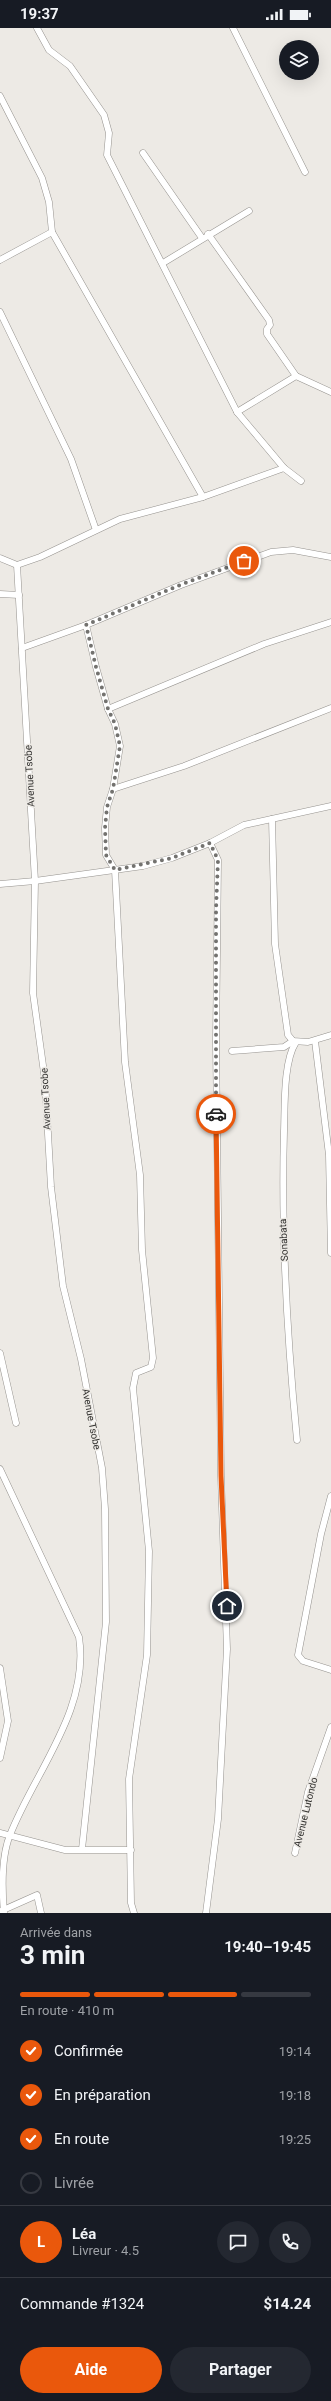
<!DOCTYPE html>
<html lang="fr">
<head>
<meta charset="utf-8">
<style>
  body { margin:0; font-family:Roboto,sans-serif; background:#242831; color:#f1f3f6; height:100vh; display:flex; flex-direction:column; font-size:15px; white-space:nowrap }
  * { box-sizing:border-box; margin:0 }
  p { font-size:13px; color:#9ea1a6 }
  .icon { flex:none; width:22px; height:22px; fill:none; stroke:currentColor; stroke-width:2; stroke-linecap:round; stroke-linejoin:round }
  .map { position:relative; height:1885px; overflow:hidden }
  .sheet { display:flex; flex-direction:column; background:#171b24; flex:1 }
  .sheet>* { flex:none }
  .fabs { position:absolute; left:279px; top:12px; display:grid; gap:8px }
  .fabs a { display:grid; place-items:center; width:40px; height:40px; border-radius:50%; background:#171b24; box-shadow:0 4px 16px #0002; font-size:20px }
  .pin { position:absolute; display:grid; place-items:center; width:34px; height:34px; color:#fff; margin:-17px; border:2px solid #fff; border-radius:50%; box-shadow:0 1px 4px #0007 }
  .courier { position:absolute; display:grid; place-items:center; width:40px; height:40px; margin:-20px; border:3px solid #ea580c; border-radius:50%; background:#fff; color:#222; box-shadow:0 1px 5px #0007 }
  .headline em { font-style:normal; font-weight:700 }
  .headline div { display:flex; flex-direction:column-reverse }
  .headline { display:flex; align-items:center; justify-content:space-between; height:68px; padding:0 20px }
  h1 { font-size:26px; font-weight:700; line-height:30px }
  .bar { display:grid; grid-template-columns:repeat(4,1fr); gap:6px 4px; align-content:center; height:48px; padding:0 20px }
  .bar i { height:5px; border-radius:3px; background:#363941 }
  .bar .active { background:#ea580c }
  .bar p { grid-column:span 4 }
  .line { display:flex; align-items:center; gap:10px; padding:0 20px; border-top:1px solid #363941 }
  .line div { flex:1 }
  .round { display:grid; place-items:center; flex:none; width:42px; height:42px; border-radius:21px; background:#242831 }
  ol { padding:0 20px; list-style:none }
  li { display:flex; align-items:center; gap:12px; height:44px }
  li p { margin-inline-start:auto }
  li .icon { padding:4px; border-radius:50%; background:#ea580c; color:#fff; stroke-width:4 }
  li:last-child { color:#9ea1a6 }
  li i { width:22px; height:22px; border:2px solid #363941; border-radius:50% }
  .button { display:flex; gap:8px; margin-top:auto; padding:8px 20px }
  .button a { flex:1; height:46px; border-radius:24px; background:#ea580c; color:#fff; font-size:16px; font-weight:700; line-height:46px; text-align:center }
  .button a+a { background:#242831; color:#f1f3f6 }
  .status { display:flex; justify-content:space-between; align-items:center; height:28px; padding:0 20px; background:#171b24; direction:ltr }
  .status svg { height:11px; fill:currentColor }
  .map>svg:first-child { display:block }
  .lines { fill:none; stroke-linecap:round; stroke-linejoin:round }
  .street-casing { stroke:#95928e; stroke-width:7 }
  .street { stroke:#fff; stroke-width:6 }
  .done { stroke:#73726f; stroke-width:4; stroke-dasharray:0 7.2 }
  .route { stroke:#ea580c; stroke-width:5 }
  .labels { text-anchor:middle; stroke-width:3; stroke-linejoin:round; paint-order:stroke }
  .street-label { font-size:10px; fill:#32312f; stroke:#edeae5 }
</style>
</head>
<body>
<div class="status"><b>19:37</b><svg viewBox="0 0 49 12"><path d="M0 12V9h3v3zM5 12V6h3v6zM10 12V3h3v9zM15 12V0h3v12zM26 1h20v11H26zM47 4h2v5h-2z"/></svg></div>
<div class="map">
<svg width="331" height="1885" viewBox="0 0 331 1885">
  <rect width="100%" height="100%" fill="#edeae5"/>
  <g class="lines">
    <g class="street-casing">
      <g id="street">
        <polyline points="37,0 49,22 70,38 104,87 109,105 107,127 237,384 284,440 301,453"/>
        <polyline points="233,0 305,144"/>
        <polyline points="0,68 42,150 49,174 52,204 203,469"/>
        <polyline points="143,125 202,210"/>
        <polyline points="208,206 269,292 270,297 267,301 267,306 296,348 331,364"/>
        <polyline points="0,232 52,204"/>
        <polyline points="163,235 249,183"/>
        <polyline points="0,284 71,431 96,502"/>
        <polyline points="237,384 296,348"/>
        <polyline points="0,530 17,537 40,529 120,491 203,469 284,440"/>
        <polyline points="17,537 35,853 33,965 45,1052 51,1159 63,1258 81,1331 102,1440 105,1481 106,1594 82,1821"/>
        <polyline points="0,566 19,567"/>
        <polyline points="86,597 96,639 108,681 115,696 120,718 113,761 107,779 105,800 106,827 115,842 125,1034 140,1147 142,1222 153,1330 151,1339 136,1345 133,1360 149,1523 147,1627 129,1751 131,1875 134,1885"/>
        <polyline points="22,620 86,597 181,557 271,524 293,522 331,529"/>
        <polyline points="108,681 264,616 331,594"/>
        <polyline points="113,761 184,738 331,680"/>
        <polyline points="272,791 275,916 288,1007 293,1013 308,1014 331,1007"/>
        <polyline points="0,856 35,853 143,838 172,830 210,815 244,797 331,778"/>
        <polyline points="315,1013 329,1127 331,1225"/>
        <path d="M296 1014C283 1034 285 1079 284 1103 281 1207 287 1309 297 1412"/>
        <polyline points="232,1023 284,1019 293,1013"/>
        <polyline points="0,1325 16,1395"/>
        <path d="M0 1441 79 1609C90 1682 35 1743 10 1807 1 1829 2 1861 4 1885"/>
        <polyline points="331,1468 321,1506 298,1627 303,1633 331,1642"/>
        <polyline points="0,1640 8,1693 0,1730"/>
        <polyline points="0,1805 65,1822 131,1822"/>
        <polyline points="295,1825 308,1764 331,1699"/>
        <polyline points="1,1883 37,1867 41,1885"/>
        <polyline points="206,1885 218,1791 227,1621 221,1448 216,1014 218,832 210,815"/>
      </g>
    </g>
    <use href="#street" class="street"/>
  </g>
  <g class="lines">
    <polyline class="done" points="216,1086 216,882 218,832 210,815 172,830 115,842 106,827 105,800 107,779 113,761 120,718 115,696 108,681 96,639 86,597 180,557 244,533"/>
    <polyline class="route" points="216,1086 221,1448 227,1578"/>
  </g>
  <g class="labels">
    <g class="street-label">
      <text transform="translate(29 748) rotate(-93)" y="4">Avenue Tsobe</text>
      <text transform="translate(45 1071) rotate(-93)" y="4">Avenue Tsobe</text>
      <text transform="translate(283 1212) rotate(-93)" y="4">Sonabata</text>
      <text transform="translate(92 1391) rotate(79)" y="4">Avenue Tsobe</text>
      <text transform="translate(305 1784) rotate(-76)" y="4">Avenue Lutondo</text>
    </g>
  </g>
</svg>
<div class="fabs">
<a><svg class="icon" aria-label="layers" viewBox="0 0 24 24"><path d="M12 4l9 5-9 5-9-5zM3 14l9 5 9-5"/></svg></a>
</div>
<div class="pin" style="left:244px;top:533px;background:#ea580c"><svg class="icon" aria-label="bag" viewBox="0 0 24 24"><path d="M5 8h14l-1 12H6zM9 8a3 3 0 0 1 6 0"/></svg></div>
<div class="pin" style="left:227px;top:1578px;background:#1f2937"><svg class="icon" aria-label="home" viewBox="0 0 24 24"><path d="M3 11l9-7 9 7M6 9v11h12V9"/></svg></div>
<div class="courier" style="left:216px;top:1086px"><svg class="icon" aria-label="car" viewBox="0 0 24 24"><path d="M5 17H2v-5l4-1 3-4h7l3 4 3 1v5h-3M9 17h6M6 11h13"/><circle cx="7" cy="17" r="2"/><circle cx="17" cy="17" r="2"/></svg></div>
</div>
<section class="sheet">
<div class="headline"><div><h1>3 min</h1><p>Arrivée dans</p></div><em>19:40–19:45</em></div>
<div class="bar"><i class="active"></i><i class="active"></i><i class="active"></i><i></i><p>En route · 410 m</p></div>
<ol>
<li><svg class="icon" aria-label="check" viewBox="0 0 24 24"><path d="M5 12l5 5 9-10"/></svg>Confirmée<p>19:14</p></li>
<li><svg class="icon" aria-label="check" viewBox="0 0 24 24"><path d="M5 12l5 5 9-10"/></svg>En préparation<p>19:18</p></li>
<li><svg class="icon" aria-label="check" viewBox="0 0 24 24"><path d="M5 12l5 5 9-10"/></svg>En route<p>19:25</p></li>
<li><i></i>Livrée</li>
</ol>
<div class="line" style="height:72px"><b class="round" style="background:#ea580c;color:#fff">L</b><div><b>Léa</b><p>Livreur · 4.5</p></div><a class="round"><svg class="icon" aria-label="chat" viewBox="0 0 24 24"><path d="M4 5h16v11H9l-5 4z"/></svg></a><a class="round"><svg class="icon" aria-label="phone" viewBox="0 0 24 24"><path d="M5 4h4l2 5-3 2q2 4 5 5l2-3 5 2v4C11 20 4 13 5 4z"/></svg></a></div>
<div class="line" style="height:52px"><div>Commande #1324</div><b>$14.24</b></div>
<div class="button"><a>Aide</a><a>Partager</a></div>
</section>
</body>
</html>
